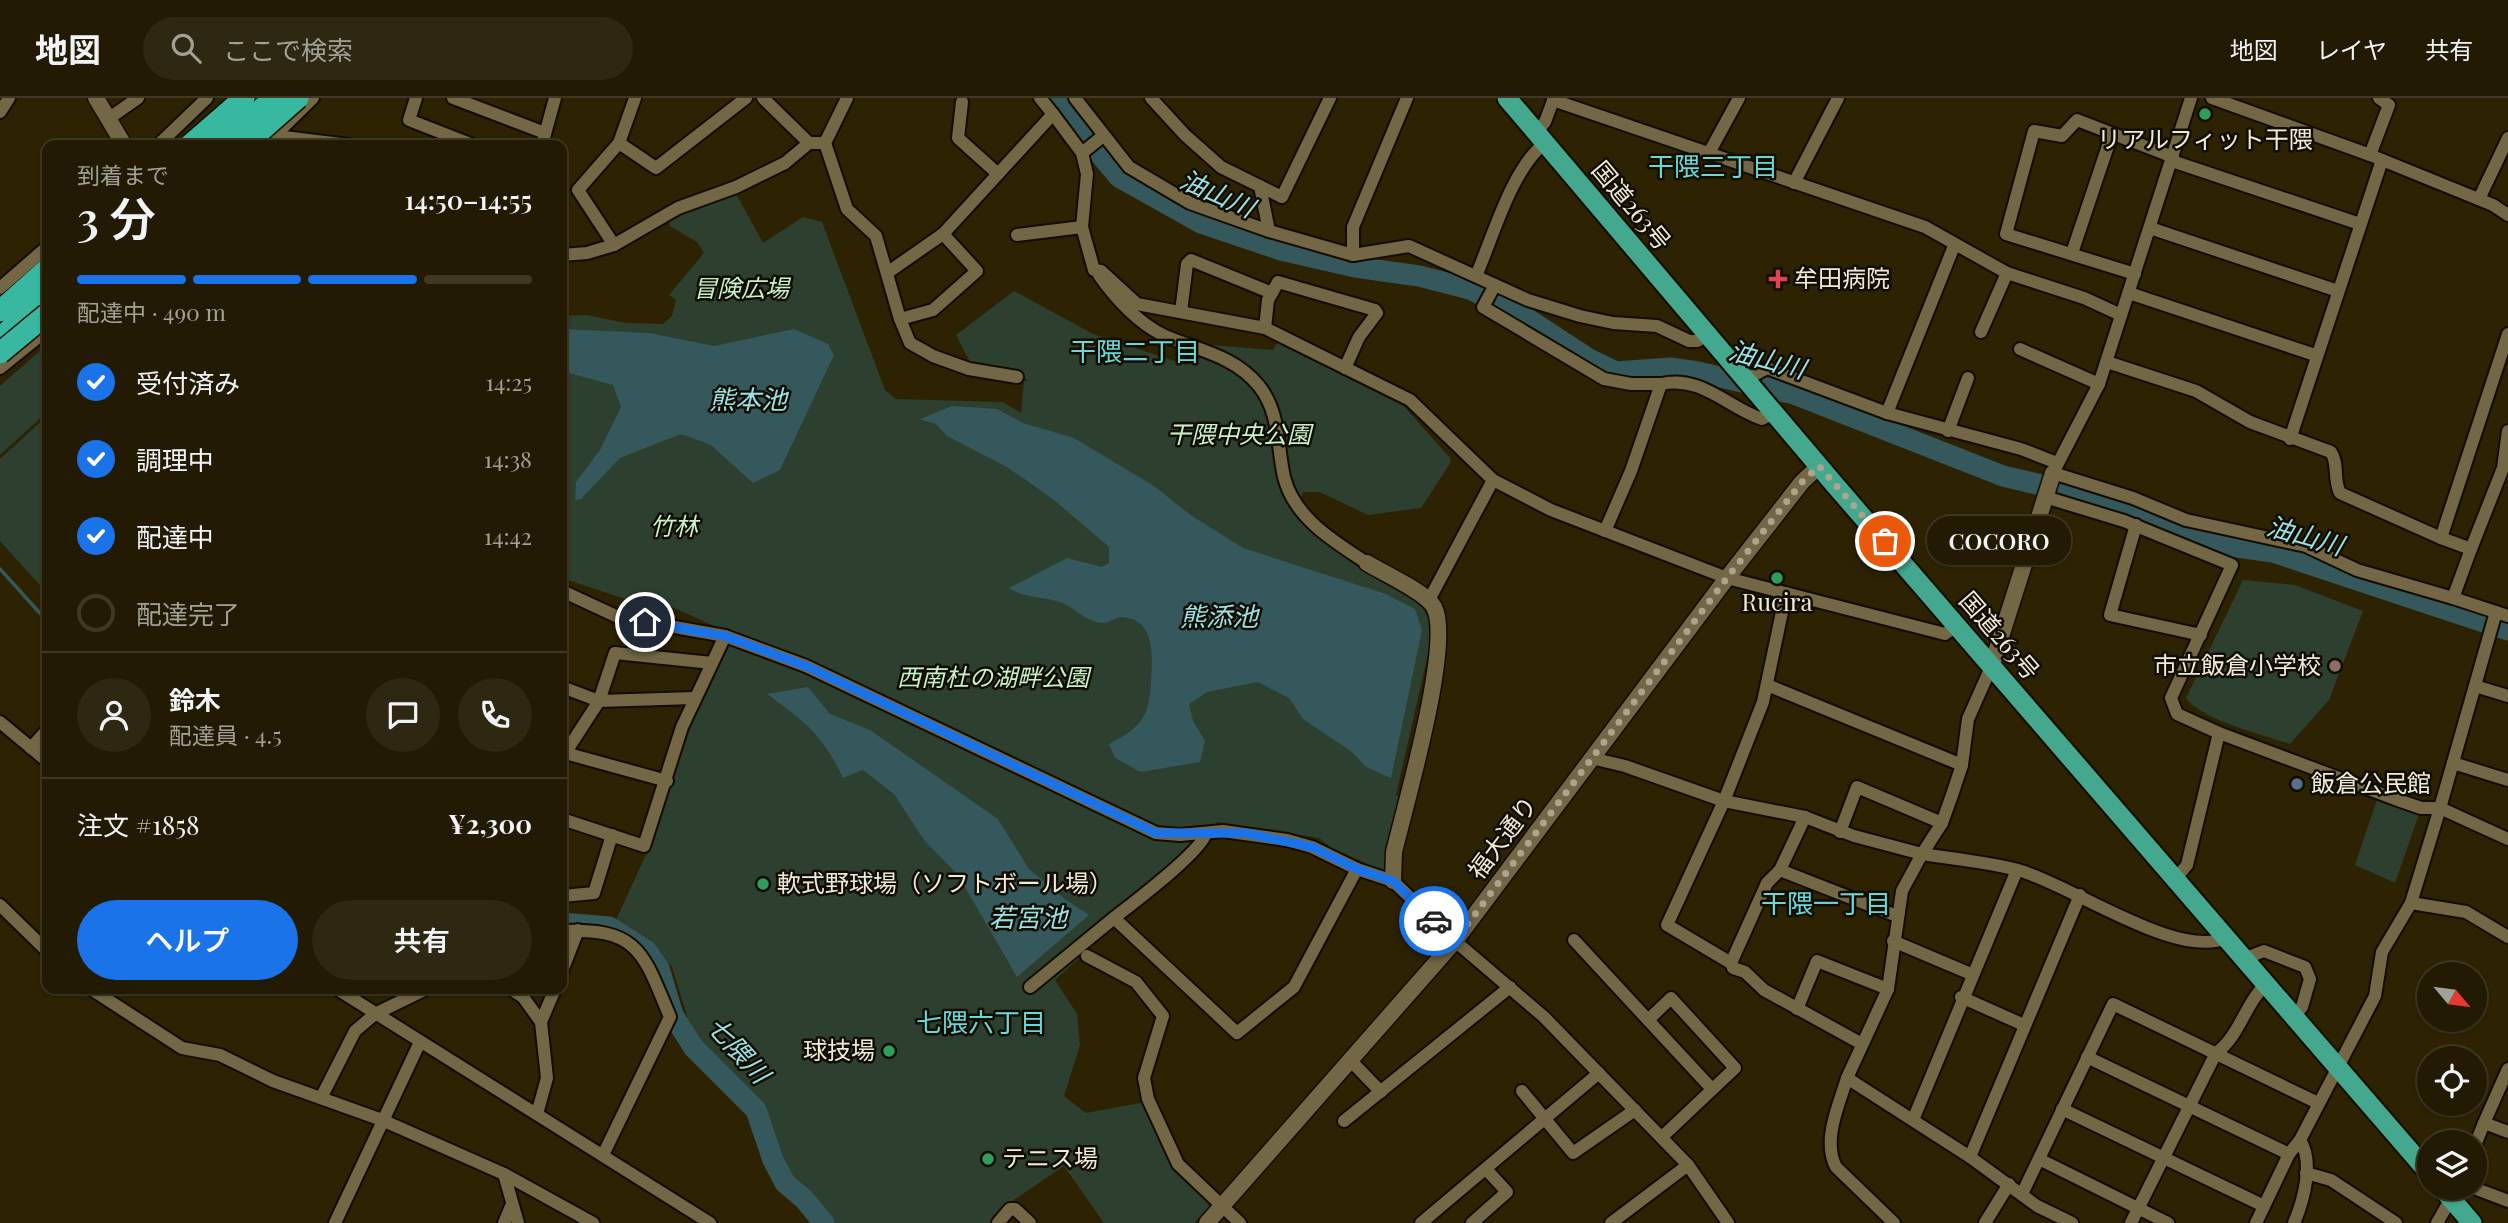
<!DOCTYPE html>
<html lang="ja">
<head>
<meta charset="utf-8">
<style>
  body { margin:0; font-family:"Playfair Display","Noto Sans JP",serif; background:#2e2711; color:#f1f3f6; height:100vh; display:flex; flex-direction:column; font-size:26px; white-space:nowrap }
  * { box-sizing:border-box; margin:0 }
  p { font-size:23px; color:#a2a199 }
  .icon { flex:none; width:38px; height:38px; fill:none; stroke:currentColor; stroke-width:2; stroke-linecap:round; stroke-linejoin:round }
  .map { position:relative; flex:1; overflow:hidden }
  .side { position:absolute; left:42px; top:42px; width:525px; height:854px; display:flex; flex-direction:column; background:#221a02; border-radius:14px; box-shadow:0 2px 5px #0004,0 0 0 2px #3f3824 }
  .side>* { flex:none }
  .needle { width:46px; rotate:119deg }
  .fabs { position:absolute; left:2417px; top:864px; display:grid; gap:14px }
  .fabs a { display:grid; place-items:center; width:70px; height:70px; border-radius:50%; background:#221a02; box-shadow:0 2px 5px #0004,0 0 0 2px #3f3824; font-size:35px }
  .pin { position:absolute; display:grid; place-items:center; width:60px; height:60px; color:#fff; margin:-30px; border:4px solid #fff; border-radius:50%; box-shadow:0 2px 7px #0007 }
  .courier { position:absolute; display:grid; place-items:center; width:70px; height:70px; margin:-35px; border:5px solid #1a73e8; border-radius:50%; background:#fff; color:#222; box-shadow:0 2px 9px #0007 }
  .bubble { position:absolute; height:49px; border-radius:24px; background:#221a02; box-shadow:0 2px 5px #0004,0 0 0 2px #3f3824; font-size:23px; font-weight:600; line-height:49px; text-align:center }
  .headline em { font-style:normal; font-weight:600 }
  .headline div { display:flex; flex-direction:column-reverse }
  .headline { display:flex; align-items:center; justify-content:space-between; height:119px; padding:0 35px }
  h1 { font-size:46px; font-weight:600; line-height:52px }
  .bar { display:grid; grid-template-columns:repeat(4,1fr); gap:10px 7px; align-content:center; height:84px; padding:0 35px }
  .bar i { height:9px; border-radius:5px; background:#3f3824 }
  .bar .on { background:#1a73e8 }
  .bar p { grid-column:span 4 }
  .line { display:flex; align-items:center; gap:18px; padding:0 35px; border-top:2px solid #3f3824 }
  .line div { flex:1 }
  .round { display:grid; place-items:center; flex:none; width:74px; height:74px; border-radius:37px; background:#2e2711 }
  ol { padding:0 35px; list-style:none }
  li { display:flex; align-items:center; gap:21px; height:77px }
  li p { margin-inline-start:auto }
  li .icon { padding:7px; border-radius:50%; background:#1a73e8; color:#fff; stroke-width:4 }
  li:last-child { color:#a2a199 }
  li i { width:38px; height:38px; border:4px solid #3f3824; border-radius:50% }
  .primary-button { display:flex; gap:14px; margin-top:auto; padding:14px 35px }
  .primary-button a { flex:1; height:80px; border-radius:42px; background:#1a73e8; color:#fff; font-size:28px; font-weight:600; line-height:80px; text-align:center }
  .primary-button a+a { background:#2e2711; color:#f1f3f6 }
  header { display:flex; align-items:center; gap:42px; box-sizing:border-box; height:98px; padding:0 35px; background:#221a02; border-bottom:2px solid #3f3824 }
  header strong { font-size:33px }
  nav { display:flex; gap:38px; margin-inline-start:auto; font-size:24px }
  .search { width:490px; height:63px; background:#2e2711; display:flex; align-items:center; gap:18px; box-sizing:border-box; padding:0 24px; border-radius:38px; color:#a2a199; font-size:26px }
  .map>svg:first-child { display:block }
  .green { fill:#2d3f2e }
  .water { fill:#34585b }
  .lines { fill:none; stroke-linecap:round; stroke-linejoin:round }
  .stream { stroke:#34585b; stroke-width:3.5 }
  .river { stroke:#34585b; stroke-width:21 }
  .minor-casing { stroke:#140c00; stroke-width:16 }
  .tertiary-casing { stroke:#140c00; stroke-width:19 }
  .trunk-casing { stroke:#140c00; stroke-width:23 }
  .motorway-casing { stroke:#140c00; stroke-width:24 }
  .minor { stroke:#736746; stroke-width:12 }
  .tertiary { stroke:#736746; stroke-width:16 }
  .trunk { stroke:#44a88f; stroke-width:19 }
  .motorway { stroke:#38b8a1; stroke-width:21 }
  .motorway-bridge-casing { stroke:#140c00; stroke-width:24; stroke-linecap:butt }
  .motorway-bridge { stroke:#38b8a1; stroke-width:21 }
  .done { stroke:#aca48d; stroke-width:7; stroke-dasharray:0 12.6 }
  .route { stroke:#1a73e8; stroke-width:9 }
  .leisure-dot { fill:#2e9e5b; stroke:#110d02; stroke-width:2.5 }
  .health-dot { fill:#e0444e; stroke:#110d02; stroke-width:2.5 }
  .education-dot { fill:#8d6e63; stroke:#110d02; stroke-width:2.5 }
  .service-dot { fill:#5c6f8a; stroke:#110d02; stroke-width:2.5 }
  .labels { text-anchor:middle; stroke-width:5; stroke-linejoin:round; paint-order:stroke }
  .poi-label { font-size:24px; fill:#f0ead8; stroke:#110d02; text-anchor:start }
  .street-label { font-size:24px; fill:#f0ead8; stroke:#110d02 }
  .park-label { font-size:24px; font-style:italic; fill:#c7f2c8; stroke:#110d02 }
  .neighbourhood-label { font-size:26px; fill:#6ad7d8; stroke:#110d02 }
  .water-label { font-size:26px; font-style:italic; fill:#98e0e6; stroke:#110d02 }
</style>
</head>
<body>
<header>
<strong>地図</strong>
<div class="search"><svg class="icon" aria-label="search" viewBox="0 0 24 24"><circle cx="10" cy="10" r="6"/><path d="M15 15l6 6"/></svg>ここで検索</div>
<nav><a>地図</a><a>レイヤ</a><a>共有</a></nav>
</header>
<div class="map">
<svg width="2508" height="1125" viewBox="0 0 2508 1125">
  <rect width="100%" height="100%" fill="#2d2303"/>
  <g class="green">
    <polygon points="735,94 763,145 803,119 822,124 885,292 896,301 1003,304 1021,315 1024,283 1028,283 1024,279 971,266 956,237 1014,193 1093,236 1186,267 1196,264 1211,247 1273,252 1279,242 1402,306 1450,360 1451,364 1421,410 1368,417 1320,394 1303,394 1296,416 1330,448 1419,504 1431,525 1430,547 1396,697 1400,699 1401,752 1383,773 1330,749 1319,740 1217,724 1200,751 1055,882 1077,916 1080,947 1064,998 1086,1015 1145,1004 1168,1060 1210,1108 1194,1125 1104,1125 1064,1068 1011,1104 991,1125 828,1125 787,1084 773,1054 766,1019 714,962 688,921 672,869 651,842 616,822 648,752 695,605 732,536 672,509 643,507 562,480 565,462 562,461 562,367 566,305 562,303 562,218 587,217 626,225 663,226 672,218 676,202 669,197 704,155 697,144 670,128 668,119"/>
    <polygon points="41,252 47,259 47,314 0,357 0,288"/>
    <polygon points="47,318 47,495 0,443 0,361"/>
    <path d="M2243 482 2295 487 2363 513 2329 602 2290 646C2264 637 2201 622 2186 600Z"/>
    <polygon points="2377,702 2419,716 2395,785 2355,767"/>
  </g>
  <g class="water">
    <polygon points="562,231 649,235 714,248 794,231 828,246 834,257 780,372 753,385 711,347 681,336 620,360 581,401 575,402 576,384 600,352 621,309 613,287 562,273"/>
    <path d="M952 308 997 311 1023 325 1074 340 1154 388 1192 418 1243 450 1386 496 1415 511 1422 532 1391 680 1366 669 1352 654 1303 621 1289 600 1258 584 1207 594 1189 606 1193 623 1205 643 1200 664 1141 674 1115 660 1109 646C1140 630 1149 620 1151 585 1152 561 1157 522 1123 519 1116 518 1110 525 1103 525 1087 525 1074 509 1060 504 1042 498 1025 501 1009 490L1067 460 1102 469 1109 465V449L1054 402 1007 369 947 338 936 326 920 321Z"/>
    <path d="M808 589 830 616 870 632 998 721 1029 771 1066 802 1089 817 1017 879 958 777 924 742 894 696 863 672 843 680C823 637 804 623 767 596Z"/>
  </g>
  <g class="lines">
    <polyline class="stream" points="0,471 47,523"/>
    <g class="river">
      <polyline points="1053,0 1119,79 1201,125 1281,152 1355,169 1419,178 1470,191 1528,221 1589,261 1616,274 1670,270 1698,274 1794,296 2003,378 2066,393 2230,448 2273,454 2508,532"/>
      <polyline points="562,825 609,829 646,852 659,870 673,917 694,950 756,1012 773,1062 785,1085 804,1101 824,1125"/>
    </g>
    <g class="minor-casing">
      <g id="minor">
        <polyline points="416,0 409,22 473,47"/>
        <polyline points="453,0 545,35"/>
        <polyline points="763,0 809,45"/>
        <polyline points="847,0 825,45 847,111 876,138 900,221 910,245 933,258 969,271 1017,279"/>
        <polyline points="1040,0 1053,16"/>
        <polyline points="1075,0 1129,69 1190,105 1269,133 1353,157 1409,148 1528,202 1580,218 1613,225 1657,228 1689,243 1697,243 1707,237"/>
        <polyline points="1151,0 1185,37 1221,69 1282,99 1330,0"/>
        <polyline points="2191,0 2099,286 2053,375 2133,400 2186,422 2306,448 2357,472 2453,500"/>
        <polyline points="2212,0 2370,57 2493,107 2508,117"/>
        <polyline points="1553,2 1925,129 2007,175 2084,200 2121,217"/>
        <polyline points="962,4 958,40 998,76"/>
        <polyline points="0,14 9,0"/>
        <polyline points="108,21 138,0"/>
        <polyline points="273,29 284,39 287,47"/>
        <polyline points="1536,34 1545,24 1554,0"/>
        <polyline points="284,39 349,47"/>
        <polyline points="619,45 656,70 746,0"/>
        <polyline points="158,47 207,0"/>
        <polyline points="265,47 313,0"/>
        <polyline points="542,47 555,0"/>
        <polyline points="1082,55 1103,38"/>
        <polyline points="1709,55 1739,0"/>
        <polyline points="2370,57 2389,7 2379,0"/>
        <polyline points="2172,63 2360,126"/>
        <polyline points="1794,85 1838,0"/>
        <polyline points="1260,88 1269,133"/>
        <polyline points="2479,101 2508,40"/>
        <polyline points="2150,130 2338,193"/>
        <polyline points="1017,137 1082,129"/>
        <polyline points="614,147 578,92 619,45 635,0"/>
        <polyline points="2072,155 2112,36"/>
        <polyline points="562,157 587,155 614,147 678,110 736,89 785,65 809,45 825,45"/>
        <polyline points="1353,157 1353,129 1407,0"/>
        <polyline points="887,175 943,136 1053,16 1082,55 1087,76 1082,129 1094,172 1101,173 1137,206 1265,230 1410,302 1493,382 1551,412 1727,480 1945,536 1957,527"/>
        <polyline points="2135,176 2006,136 2034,33 2062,38 2077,22 2173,59"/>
        <path d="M1099 177C1115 200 1139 226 1165 238 1198 252 1235 258 1259 288 1280 314 1277 348 1284 379 1294 420 1335 444 1367 465"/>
        <path d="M1476 178C1493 139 1512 70 1545 45"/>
        <polyline points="1495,187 1483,209 1604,281 1631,286 1661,286"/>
        <polyline points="0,190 47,149"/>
        <polyline points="2129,195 2315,257"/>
        <polyline points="1181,214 1187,166 1191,162 1272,195"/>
        <polyline points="900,221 933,212 977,173 943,136"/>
        <polyline points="1265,230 1268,202 1278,184 1375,212 1377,215 1359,239 1345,270"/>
        <polyline points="1981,234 2007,175"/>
        <polyline points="2508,236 2441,440 2471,451 2453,500 2508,518"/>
        <polyline points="2020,251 2099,286"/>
        <path d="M2107 264 2196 293 2250 324 2331 354C2339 366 2333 382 2340 395L2441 440"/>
        <polyline points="0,270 47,232"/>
        <polyline points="1745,282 1767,270 1887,315 2021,351 2057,365"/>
        <polyline points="1887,315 1954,148"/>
        <polyline points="1948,333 1968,280"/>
        <polyline points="2290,341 2382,62"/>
        <polyline points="2045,399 2124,423 2232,467 2171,600 2177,616 2219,635"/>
        <polyline points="2136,427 2110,517 2201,537"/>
        <path d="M1605 433 1631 373 1661 286C1702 277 1728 310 1762 321L1774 315"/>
        <polyline points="2471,451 2503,370 2508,333"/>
        <polyline points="562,493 618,519 725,538 806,568 1156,735 1180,737 1223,733 1287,742 1312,749 1357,771 1393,783 1455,843 1544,919 1688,1067 1728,1125"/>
        <polyline points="1786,495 1763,604 1724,703 1667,827 1731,865 1733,870 1745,874 1764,892 1862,946"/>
        <polyline points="1429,502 1493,382"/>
        <path d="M1992 567 1968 621 1962 667 1952 697 1942 725 1922 756C1954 761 1987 764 2018 772 2072 787 2179 864 2228 839"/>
        <polyline points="1767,587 1962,667"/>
        <polyline points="2475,588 2508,598"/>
        <polyline points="562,589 599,603 694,600"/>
        <polyline points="0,624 47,663"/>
        <polyline points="31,650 47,632"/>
        <polyline points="565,655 667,683"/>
        <polyline points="562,660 599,603 615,555 712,565"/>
        <polyline points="1591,660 1625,668 1724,703 1805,719 1854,738 1922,756 1902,793 1888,891 1847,980"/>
        <polyline points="2453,665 2508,682"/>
        <polyline points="562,721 644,748 682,629 725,538"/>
        <polyline points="1840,734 1857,689 1942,725"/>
        <path d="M1206 735C1201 754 1133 805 1114 820L1237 935 1294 889 1357 771"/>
        <polyline points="1780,772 1897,818"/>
        <polyline points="2177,779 2187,767 2219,635 2395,701 2421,710 2440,710 2496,514"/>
        <polyline points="562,798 594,795 612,737"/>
        <polyline points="2411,805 2466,814 2508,839"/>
        <polyline points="0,807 47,853"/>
        <path d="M562 833C640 830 643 855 670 919L603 1057"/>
        <polyline points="1574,842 1648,922"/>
        <polyline points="1893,843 1971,876"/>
        <polyline points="1087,858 1136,884 1163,918 1144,980 1148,1001 1178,1066 1240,1125"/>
        <polyline points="2246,860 2264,853 2305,869 2310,881 2302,909 2295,917"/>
        <polyline points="1731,865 1767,785 1780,772 1805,719"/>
        <polyline points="562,873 578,832"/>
        <polyline points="1030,889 1114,820"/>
        <polyline points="91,891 182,950 220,957 273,983 382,1022 504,1076 518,1125"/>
        <polyline points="337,891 710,1125"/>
        <polyline points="511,891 523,899 541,924"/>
        <polyline points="1961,899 2024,927"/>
        <polyline points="1797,911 1817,863 1888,891"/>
        <polyline points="2087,959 2289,1056"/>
        <polyline points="1351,963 1381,994"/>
        <polyline points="1522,993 1573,1055 1635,1012"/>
        <polyline points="321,1000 355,933 375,916 426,891"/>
        <polyline points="2062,1011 2264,1108"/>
        <polyline points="537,1016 547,980 541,924 555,891"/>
        <polyline points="1913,1022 2017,772"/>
        <polyline points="1344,1023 1510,889"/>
        <polyline points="2484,1025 2508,971"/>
        <polyline points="1662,1039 1735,970 1671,900 1648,922 1712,991"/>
        <polyline points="2474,1050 2484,1025 2508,1034"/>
        <polyline points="1970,1059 2080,797"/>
        <polyline points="2039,1061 2168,1125"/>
        <polyline points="2306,1075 2331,1082 2396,1125"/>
        <polyline points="504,1076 593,1125"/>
        <polyline points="2474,1090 2508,1103"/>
        <polyline points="2022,1096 2113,906 2318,1005"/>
        <polyline points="335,1125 420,944"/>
        <polyline points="504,1125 512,1106"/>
        <polyline points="998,1125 1010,1111 1015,1111 1030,1125"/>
        <polyline points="1421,1125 1599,975"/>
        <polyline points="1472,1125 1507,1094 1486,1071"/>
        <polyline points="1611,1125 1688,1067"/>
        <path d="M1894 1125 1836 1069C1822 1042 1839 1007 1847 980L1970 1059 2037 1108 2072 1125"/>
        <polyline points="1985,1125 2009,1086"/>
        <path d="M2131 1125 2216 955C2240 938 2245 905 2267 885"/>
        <polyline points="2256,1125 2289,1056 2300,1042 2375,898 2382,854 2411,805 2440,710 2508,741"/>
        <path d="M2294 1125C2304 1102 2314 1064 2300 1042"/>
        <polyline points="2437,1125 2457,1090"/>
      </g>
    </g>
    <g class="tertiary-casing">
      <g id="tertiary">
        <polyline points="96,0 124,47"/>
        <path d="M1367 465C1383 475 1426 494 1434 509 1453 544 1405 708 1394 754L1393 783"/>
        <polyline points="1992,567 2053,375"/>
        <polyline points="1207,1125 1455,843 1727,480 1802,384 1819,368"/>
      </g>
    </g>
    <g class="trunk-casing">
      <g id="trunk">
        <polyline points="1507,0 1835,387 2429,1075"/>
        <polyline points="2442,1090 2472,1125"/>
      </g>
    </g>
    <g class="motorway-casing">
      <g id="motorway">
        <polyline points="0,213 47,171"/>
        <polyline points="0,240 47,198"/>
      </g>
    </g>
    <use href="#minor" class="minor"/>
    <use href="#tertiary" class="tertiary"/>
    <use href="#trunk" class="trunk"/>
    <use href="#motorway" class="motorway"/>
    <g class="motorway-bridge-casing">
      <g id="motorway-bridge">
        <polyline points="190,47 244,0"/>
        <polyline points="220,47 274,0"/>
        <polyline points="245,47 298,0"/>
        <polyline points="0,255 47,216"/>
      </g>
    </g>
    <use href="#motorway-bridge" class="motorway-bridge"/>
  </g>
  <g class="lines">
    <polyline class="done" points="1434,823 1455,843 1727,480 1802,384 1819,368 1885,443"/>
    <polyline class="route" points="645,524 725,538 806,568 1156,735 1245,735 1312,749 1357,771 1393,783 1434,823"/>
  </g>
  <g class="leisure-dot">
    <circle cx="2205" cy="16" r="7"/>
    <circle cx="1777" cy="480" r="7"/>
    <circle cx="763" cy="786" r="7"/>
    <circle cx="889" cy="953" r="7"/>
    <circle cx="988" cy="1061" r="7"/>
  </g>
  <path class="health-dot" d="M1774.5 170.5h7v7h7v7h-7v7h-7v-7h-7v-7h7z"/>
  <circle class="education-dot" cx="2335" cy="568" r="7"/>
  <circle class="service-dot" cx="2297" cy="686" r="7"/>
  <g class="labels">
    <g class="poi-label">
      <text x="2205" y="50" text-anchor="middle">リアルフィット干隈</text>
      <text x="1794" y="189">牟田病院</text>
      <text x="1777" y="513" text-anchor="middle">Rucira</text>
      <text x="2321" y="576" text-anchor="end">市立飯倉小学校</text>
      <text x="2311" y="694">飯倉公民館</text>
      <text x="777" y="794">軟式野球場（ソフトボール場）</text>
      <text x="875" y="961" text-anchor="end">球技場</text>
      <text x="1002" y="1069">テニス場</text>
    </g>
    <g class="street-label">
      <text transform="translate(1631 108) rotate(50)" y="8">国道263号</text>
      <text transform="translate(1999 538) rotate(49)" y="8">国道263号</text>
      <text transform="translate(1503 740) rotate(-53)" y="8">福大通り</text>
    </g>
    <g class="park-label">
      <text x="741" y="199">冒険広場</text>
      <text x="1239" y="345">干隈中央公園</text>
      <text x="674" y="437">竹林</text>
      <text x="993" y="588">西南杜の湖畔公園</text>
    </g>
    <g class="neighbourhood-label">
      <text x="1713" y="78">干隈三丁目</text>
      <text x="1135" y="263">干隈二丁目</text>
      <text x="1826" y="815">干隈一丁目</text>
      <text x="981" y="934">七隈六丁目</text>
    </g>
    <g class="water-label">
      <text transform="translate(1217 96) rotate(24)" y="9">油山川</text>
      <text transform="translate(1767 262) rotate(15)" y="9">油山川</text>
      <text x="748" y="311">熊本池</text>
      <text transform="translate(2305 438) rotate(16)" y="9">油山川</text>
      <text x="1219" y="528">熊添池</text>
      <text x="1028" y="829">若宮池</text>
      <text transform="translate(738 952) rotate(48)" y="9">七隈川</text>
    </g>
  </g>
</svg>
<div class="fabs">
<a><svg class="needle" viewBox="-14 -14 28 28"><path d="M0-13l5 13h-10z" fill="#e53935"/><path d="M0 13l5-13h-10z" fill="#a2a199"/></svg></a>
<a><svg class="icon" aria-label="locate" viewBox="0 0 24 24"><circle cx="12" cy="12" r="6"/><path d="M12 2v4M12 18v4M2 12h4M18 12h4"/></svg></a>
<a><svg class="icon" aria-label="layers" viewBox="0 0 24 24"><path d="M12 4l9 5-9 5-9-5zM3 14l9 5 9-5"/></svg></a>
</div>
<div class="pin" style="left:1885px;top:443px;background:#ea580c"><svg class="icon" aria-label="bag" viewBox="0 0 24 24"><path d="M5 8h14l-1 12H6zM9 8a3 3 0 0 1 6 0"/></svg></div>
<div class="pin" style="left:645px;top:524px;background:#1f2937"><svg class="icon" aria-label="home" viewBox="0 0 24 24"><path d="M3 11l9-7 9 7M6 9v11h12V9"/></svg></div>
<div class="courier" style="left:1434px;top:823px"><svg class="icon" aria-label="car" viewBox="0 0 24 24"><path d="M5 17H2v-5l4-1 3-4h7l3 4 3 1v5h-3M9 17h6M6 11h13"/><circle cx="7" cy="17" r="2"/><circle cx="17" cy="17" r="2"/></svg></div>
<div class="bubble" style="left:1927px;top:418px;width:144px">COCORO</div>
<section class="side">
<div class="headline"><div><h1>3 分</h1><p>到着まで</p></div><em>14:50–14:55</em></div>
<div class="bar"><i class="on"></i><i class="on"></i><i class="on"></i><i></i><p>配達中 · 490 m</p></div>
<ol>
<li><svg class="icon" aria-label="check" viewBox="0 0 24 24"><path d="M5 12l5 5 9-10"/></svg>受付済み<p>14:25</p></li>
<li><svg class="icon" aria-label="check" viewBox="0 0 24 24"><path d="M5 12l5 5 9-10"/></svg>調理中<p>14:38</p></li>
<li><svg class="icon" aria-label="check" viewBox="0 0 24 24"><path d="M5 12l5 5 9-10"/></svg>配達中<p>14:42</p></li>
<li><i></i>配達完了</li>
</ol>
<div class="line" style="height:126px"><a class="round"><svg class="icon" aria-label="person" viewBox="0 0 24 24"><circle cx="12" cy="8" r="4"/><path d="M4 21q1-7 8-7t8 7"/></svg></a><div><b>鈴木</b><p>配達員 · 4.5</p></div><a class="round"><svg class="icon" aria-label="chat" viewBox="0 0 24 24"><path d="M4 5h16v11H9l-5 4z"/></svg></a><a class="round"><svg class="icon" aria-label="phone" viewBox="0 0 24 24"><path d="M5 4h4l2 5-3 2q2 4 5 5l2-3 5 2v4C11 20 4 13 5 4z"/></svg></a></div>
<div class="line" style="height:91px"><div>注文 #1858</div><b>¥2,300</b></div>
<div class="primary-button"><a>ヘルプ</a><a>共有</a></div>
</section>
</div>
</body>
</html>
